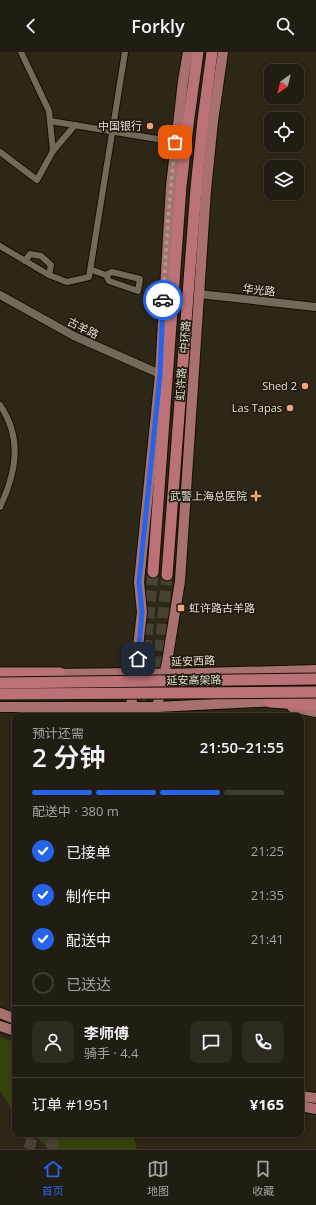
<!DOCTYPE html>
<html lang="zh">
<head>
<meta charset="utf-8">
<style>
  body { margin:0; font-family:"Open Sans","Noto Sans SC",sans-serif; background:#2e2a20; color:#f1f3f6; height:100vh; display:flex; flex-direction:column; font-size:15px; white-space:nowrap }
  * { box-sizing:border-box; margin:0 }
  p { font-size:13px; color:#a2a29f }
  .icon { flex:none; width:22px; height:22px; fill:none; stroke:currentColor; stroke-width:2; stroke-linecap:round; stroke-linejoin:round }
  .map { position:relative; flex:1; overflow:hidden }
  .panel { position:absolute; left:12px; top:661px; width:292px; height:424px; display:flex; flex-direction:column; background:#221d12; border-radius:8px; box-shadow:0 2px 6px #0003,0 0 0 1px #3f3b32 }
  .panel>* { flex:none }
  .needle { width:26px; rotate:214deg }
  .tools { position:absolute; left:264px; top:12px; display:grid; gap:8px }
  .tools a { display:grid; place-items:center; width:40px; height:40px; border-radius:8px; background:#221d12; box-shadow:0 2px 6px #0003,0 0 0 1px #3f3b32; font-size:20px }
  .pin { position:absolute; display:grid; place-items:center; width:34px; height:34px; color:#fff; margin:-17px; border-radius:8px; box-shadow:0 2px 6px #0006 }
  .courier { position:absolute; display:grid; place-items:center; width:40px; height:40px; margin:-20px; border:3px solid #2563eb; border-radius:50%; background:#fff; color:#222; box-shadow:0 1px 5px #0007 }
  .overview em { font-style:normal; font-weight:600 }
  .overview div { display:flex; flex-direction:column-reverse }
  .overview { display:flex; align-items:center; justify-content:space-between; height:68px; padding:0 20px }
  h1 { font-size:26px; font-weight:600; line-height:30px }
  .bar { display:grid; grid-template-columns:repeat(4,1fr); gap:6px 4px; align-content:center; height:48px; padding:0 20px }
  .bar i { height:5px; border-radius:3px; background:#3f3b32 }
  .bar .active { background:#2563eb }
  .bar p { grid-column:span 4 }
  .line { display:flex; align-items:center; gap:10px; padding:0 20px; border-top:1px solid #3f3b32 }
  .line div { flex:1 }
  .round { display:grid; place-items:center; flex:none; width:42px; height:42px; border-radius:8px; background:#2e2a20 }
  ol { padding:0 20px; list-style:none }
  li { display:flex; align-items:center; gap:12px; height:44px }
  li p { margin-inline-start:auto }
  li .icon { padding:4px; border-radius:50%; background:#2563eb; color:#fff; stroke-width:4 }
  li:last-child { color:#a2a29f }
  li i { width:22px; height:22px; border:2px solid #3f3b32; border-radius:50% }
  header { display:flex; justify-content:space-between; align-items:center; height:52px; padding:0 20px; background:#221d12; font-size:18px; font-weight:600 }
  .tabs { display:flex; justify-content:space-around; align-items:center; height:56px; border-top:1px solid #3f3b32; background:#221d12; font-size:11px; color:#a2a29f }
  .tabs a { display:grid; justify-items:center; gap:2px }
  .tabs .active { color:#2563eb }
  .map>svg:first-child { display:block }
  .green { fill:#37430d }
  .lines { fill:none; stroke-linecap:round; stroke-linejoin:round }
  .trunk-tunnel { stroke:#484234; stroke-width:11; stroke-dasharray:11 5.5; stroke-linecap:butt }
  .minor-casing { stroke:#151003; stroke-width:8 }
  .tertiary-casing { stroke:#151003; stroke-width:10 }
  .primary-casing { stroke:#151003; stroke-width:12 }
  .trunk-casing { stroke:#151003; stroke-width:13 }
  .minor { stroke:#726b5a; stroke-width:6 }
  .tertiary { stroke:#726b5a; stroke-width:8 }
  .primary { stroke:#a97070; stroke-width:10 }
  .trunk { stroke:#bb7277; stroke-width:11 }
  .trunk-bridge-casing { stroke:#151003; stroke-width:13; stroke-linecap:butt }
  .trunk-bridge { stroke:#bb7277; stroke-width:11 }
  .done { stroke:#a39e92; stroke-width:4; stroke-dasharray:0 7.2 }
  .route { stroke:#2563eb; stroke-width:5 }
  .poi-dot { fill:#f2a17e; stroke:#231d0f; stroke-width:1.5 }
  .labels { text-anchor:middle; stroke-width:3.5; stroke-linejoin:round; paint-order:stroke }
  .poi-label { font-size:11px; fill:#e2ded4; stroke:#231d0f; text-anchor:end }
  .street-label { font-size:11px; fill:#e2ded4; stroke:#231d0f }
</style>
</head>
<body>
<header><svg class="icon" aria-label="back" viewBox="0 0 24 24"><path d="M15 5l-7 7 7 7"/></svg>Forkly<svg class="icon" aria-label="search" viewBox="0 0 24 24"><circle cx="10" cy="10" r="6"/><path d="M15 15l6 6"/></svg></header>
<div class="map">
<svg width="316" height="1097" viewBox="0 0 316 1097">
  <rect width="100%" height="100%" fill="#2d2718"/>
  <g class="green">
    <polygon points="0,985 15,990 15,1063 0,1038"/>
    <polygon points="33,1082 133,1082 137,1097 50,1097"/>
  </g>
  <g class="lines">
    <g class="trunk-tunnel">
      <polyline points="136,664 142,639 153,520"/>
      <polyline points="149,664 156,636 167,523"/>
      <polyline points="29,1097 33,1082"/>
      <polyline points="51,1097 54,1082"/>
    </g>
    <g class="minor-casing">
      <g id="minor">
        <polyline points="50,69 175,90"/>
        <polyline points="53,99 75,73"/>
        <polyline points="0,100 37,128 53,99 49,59 21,0"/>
        <polyline points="0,194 49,223 67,230 89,225 125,0"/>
        <polyline points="25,209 30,202 41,204 51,213 49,223"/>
        <polyline points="92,218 106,223 109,229 138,239 140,227 112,220 106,223"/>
        <path d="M0 353C23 387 16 421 0 455"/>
      </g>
    </g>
    <g class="tertiary-casing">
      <g id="tertiary">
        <polyline points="199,242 316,255"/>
        <polyline points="0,243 74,284 160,322"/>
      </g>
    </g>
    <g class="primary-casing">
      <g id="primary">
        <polyline points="52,622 136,621 164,622 316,618"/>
        <polyline points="300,647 316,647"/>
        <polyline points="0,655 157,655 278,649"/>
        <polyline points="292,655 316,660"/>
        <polyline points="130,664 142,560 139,530 160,322 171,134 183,29 188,0"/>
        <polyline points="155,664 167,610 180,529 206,138 213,69 223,0"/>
        <polyline points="0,961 15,967"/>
        <polyline points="0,974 15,979"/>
        <polyline points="301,1044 316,1046"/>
        <polyline points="301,1054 316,1057"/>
      </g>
    </g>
    <g class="trunk-casing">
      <g id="trunk">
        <polyline points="153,520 181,134 189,65 198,0"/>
        <polyline points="167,523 196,136 203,68 212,0"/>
        <polyline points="0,621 60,621"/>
        <polyline points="270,650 316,653"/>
      </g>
    </g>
    <use href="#minor" class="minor"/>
    <use href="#tertiary" class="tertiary"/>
    <use href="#primary" class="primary"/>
    <use href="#trunk" class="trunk"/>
    <g class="trunk-bridge-casing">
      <g id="trunk-bridge">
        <polyline points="0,631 316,627"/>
        <polyline points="0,642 316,640"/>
      </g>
    </g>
    <use href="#trunk-bridge" class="trunk-bridge"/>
  </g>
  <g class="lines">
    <polyline class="done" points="163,248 168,168 175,90"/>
    <polyline class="route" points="138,607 142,560 139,530 160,322 163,248"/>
  </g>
  <g class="poi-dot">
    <circle cx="150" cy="74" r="4"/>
    <circle cx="305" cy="334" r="4"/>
    <circle cx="290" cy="356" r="4"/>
    <path d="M254 438h4v4h4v4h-4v4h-4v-4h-4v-4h4z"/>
    <rect x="177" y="552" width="8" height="8" rx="2"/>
  </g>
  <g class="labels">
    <g class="poi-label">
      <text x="142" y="78">中国银行</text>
      <text x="297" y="338">Shed 2</text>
      <text x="282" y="360">Las Tapas</text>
      <text x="247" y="448">武警上海总医院</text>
      <text x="189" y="560" text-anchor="start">虹许路古羊路</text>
    </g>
    <g class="street-label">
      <text transform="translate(259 238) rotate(6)" y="4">华光路</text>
      <text transform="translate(83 276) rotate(26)" y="4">古羊路</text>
      <text transform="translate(185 285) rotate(-86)" y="4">中环路</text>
      <text transform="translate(181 332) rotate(-86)" y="4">虹许路</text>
      <text transform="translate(193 609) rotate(-2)" y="4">延安西路</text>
      <text transform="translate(194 628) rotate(-1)" y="4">延安高架路</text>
    </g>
  </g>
</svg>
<div class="tools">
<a><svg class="needle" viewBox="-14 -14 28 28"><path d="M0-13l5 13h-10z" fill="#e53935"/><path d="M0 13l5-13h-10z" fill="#a2a29f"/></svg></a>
<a><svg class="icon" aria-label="locate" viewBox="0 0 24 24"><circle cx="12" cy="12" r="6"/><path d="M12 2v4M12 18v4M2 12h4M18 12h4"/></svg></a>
<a><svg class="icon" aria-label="layers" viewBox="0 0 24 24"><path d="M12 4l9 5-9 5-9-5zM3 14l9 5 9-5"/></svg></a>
</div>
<div class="pin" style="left:175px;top:90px;background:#ea580c"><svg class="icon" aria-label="bag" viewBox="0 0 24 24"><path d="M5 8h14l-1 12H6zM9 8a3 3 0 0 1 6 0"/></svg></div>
<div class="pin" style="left:138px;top:607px;background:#1f2937"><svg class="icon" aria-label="home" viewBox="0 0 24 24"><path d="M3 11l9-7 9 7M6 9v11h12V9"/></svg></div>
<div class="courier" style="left:163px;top:248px"><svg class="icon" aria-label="car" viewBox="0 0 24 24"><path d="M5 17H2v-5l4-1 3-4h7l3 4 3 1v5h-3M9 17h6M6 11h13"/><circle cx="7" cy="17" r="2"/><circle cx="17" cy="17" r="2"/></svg></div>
<section class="panel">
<div class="overview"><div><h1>2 分钟</h1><p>预计还需</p></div><em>21:50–21:55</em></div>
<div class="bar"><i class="active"></i><i class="active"></i><i class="active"></i><i></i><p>配送中 · 380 m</p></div>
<ol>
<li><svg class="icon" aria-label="check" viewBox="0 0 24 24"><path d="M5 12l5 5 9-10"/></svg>已接单<p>21:25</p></li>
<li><svg class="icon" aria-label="check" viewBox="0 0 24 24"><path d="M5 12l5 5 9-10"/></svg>制作中<p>21:35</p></li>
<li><svg class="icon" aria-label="check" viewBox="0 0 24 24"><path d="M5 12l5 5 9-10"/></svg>配送中<p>21:41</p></li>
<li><i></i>已送达</li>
</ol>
<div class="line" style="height:72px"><a class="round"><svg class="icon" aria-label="person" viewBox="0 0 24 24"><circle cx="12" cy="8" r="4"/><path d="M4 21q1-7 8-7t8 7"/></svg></a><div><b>李师傅</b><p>骑手 · 4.4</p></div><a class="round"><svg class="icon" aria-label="chat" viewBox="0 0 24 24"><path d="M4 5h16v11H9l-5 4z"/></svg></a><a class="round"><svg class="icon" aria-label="phone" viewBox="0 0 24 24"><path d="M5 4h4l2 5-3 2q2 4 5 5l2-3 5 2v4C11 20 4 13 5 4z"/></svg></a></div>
<div class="line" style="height:52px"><div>订单 #1951</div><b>¥165</b></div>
</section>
</div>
<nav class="tabs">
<a class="active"><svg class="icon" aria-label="home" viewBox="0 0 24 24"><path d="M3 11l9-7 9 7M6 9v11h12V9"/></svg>首页</a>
<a><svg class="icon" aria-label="map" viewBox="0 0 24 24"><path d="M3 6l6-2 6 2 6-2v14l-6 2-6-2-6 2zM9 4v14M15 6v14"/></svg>地图</a>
<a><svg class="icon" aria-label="saved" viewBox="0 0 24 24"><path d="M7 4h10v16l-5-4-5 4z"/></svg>收藏</a>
</nav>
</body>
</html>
